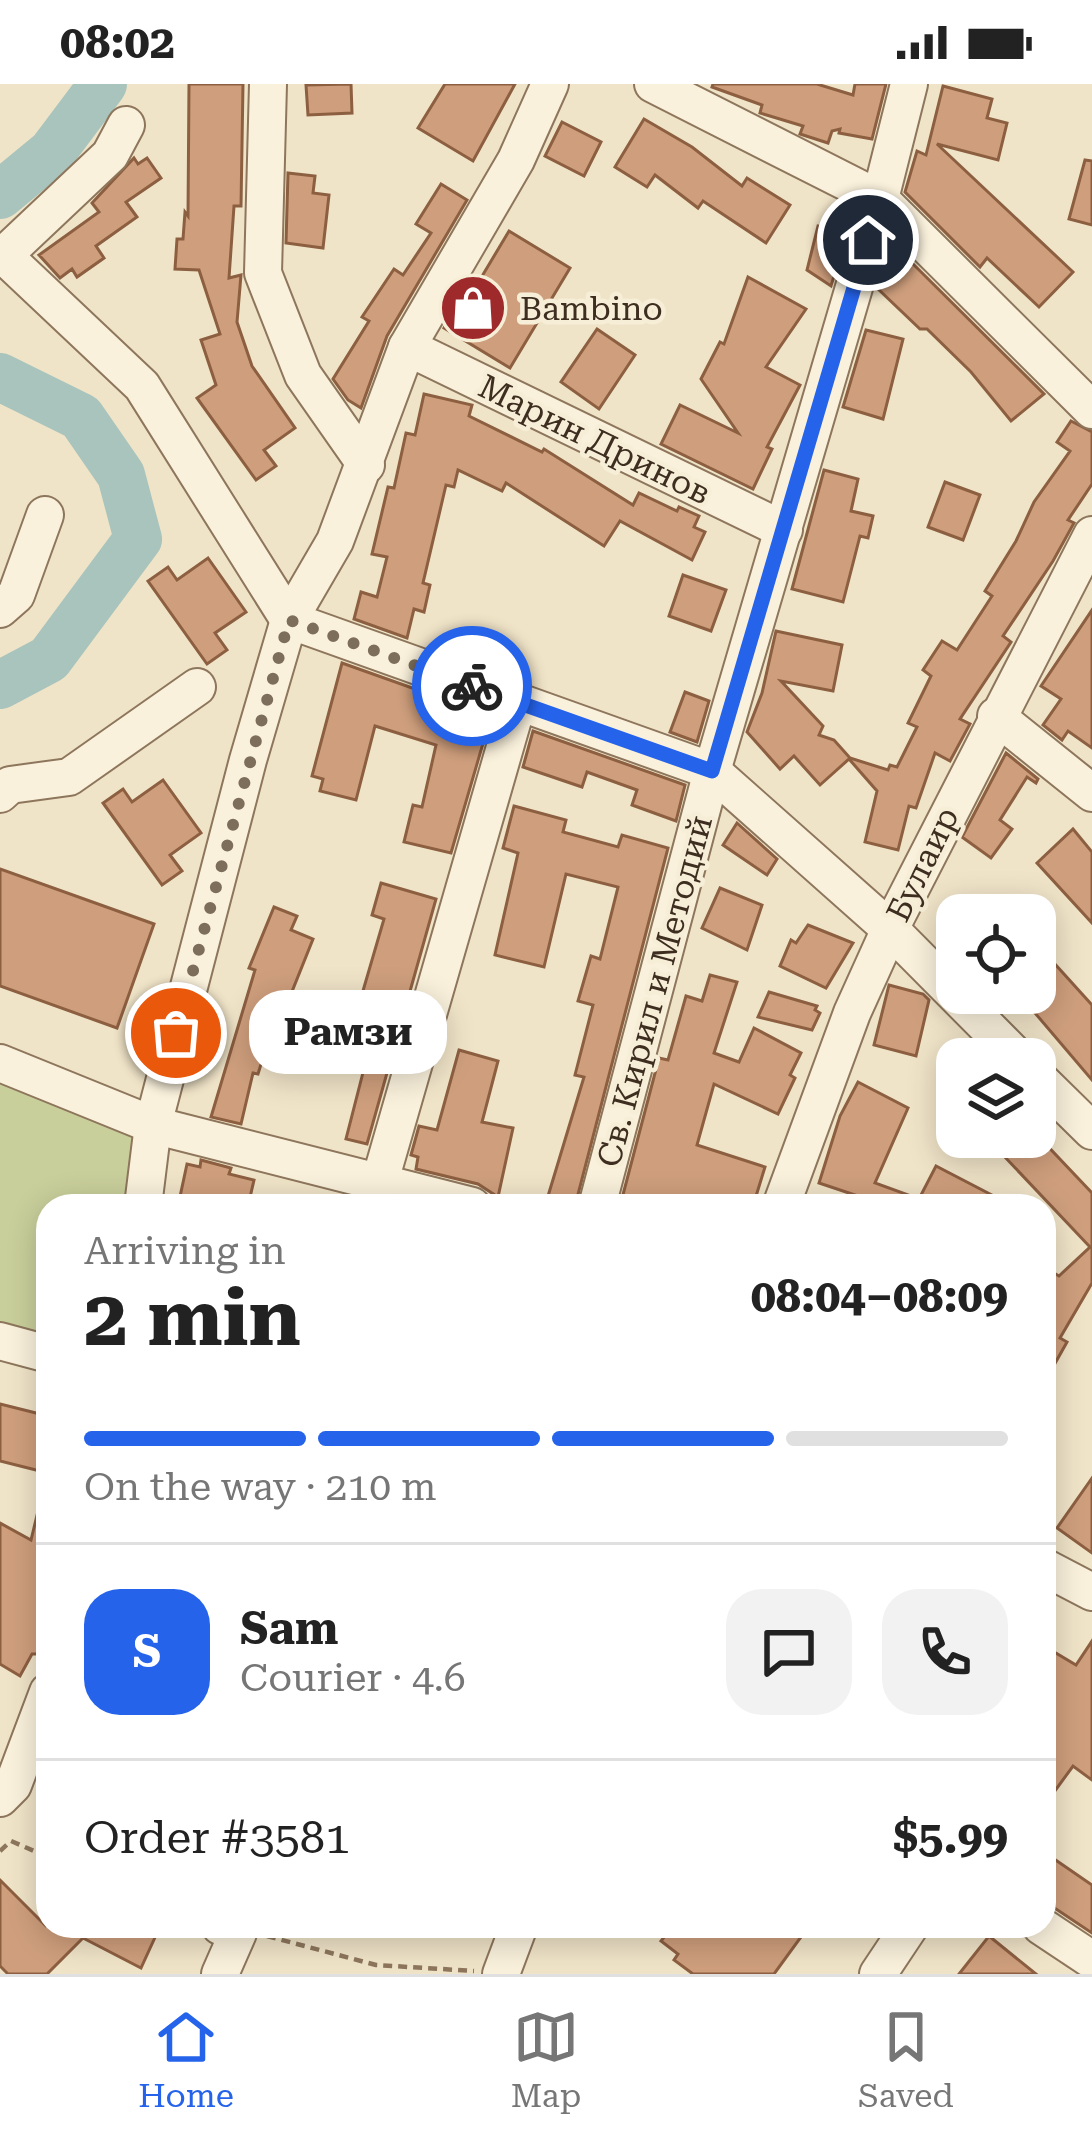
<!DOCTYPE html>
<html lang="en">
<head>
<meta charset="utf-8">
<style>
  body { margin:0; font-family:"Roboto Serif",serif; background:#f2f2f2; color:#222; height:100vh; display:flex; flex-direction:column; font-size:45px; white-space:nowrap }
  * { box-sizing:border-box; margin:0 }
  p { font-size:39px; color:#767676 }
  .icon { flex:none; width:66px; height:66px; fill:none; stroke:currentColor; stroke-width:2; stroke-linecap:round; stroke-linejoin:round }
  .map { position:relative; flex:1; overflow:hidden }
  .side { position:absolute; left:36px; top:1110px; width:1020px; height:744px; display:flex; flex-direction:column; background:#fff; border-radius:36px; box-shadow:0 6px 30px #0003 }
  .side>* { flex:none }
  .tools { position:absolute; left:936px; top:810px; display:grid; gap:24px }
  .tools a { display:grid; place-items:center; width:120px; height:120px; border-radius:24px; background:#fff; box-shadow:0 6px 30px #0003; font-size:60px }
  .pin { position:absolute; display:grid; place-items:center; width:102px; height:102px; color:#fff; margin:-51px; border:6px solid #fff; border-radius:50%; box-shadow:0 3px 12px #0007 }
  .courier { position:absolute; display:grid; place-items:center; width:120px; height:120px; margin:-60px; border:9px solid #2563eb; border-radius:50%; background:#fff; color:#222; box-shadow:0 3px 15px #0007 }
  .bubble { position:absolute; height:84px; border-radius:36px; background:#fff; box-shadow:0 6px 30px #0003; font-size:39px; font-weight:700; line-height:84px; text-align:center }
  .head em { font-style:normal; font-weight:700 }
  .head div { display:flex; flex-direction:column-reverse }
  .head { display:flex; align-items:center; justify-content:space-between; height:204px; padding:0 48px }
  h1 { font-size:78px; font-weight:700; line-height:90px }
  .bar { display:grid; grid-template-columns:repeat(4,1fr); gap:18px 12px; align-content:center; height:144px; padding:0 48px }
  .bar i { height:15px; border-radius:9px; background:#e0e0e0 }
  .bar .on { background:#2563eb }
  .bar p { grid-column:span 4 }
  .line { display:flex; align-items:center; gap:30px; padding:0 48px; border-top:3px solid #e0e0e0 }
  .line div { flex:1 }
  .round { display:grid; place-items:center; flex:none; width:126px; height:126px; border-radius:36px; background:#f2f2f2 }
  .status { display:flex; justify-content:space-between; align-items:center; height:84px; padding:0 60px; background:#fff; direction:ltr }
  .status svg { height:33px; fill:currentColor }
  .menu { display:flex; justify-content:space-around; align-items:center; height:168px; border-top:3px solid #e0e0e0; background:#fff; font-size:33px; color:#767676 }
  .menu a { display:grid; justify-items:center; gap:6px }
  .menu .on { color:#2563eb }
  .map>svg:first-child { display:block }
  .green { fill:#c9cf9b }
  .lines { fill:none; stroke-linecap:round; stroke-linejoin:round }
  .river { stroke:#a9c4bc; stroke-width:48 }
  .building { fill:#cf9f7d; stroke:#8d5f41; stroke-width:3 }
  .minor-casing { stroke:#8d765c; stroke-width:40 }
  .path { stroke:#8d765c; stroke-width:4.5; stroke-dasharray:9 6; stroke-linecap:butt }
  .minor { stroke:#faf1dc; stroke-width:36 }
  .done { stroke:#7c6e5b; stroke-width:12; stroke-dasharray:0 21.6 }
  .route { stroke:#2563eb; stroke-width:15 }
  .labels { text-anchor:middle; stroke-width:9; stroke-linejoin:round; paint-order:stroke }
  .poi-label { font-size:33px; fill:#3d2e20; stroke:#f7eed8; text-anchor:start }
  .street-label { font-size:33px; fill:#3d2e20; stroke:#f7eed8 }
</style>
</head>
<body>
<div class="status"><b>08:02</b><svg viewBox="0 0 49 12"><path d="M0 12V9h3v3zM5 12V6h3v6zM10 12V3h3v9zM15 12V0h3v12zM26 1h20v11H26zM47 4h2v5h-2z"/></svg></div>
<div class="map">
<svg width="1092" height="1890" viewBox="0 0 1092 1890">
  <rect width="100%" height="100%" fill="#f0e4c8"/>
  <polygon class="green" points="0,994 137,1047 124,1122 48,1122 48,1256 0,1241"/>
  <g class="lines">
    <g class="river">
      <polyline points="0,111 52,68 103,0"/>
      <polyline points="0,293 81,333 121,391 138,455 49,575 0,601"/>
    </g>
  </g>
  <g class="building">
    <polygon points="189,0 243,0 241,122 234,122 229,194 241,191 237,238 252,282 295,344 264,366 276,382 256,396 197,314 216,301 201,256 220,250 199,186 175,185 177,155 183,155 185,128 188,132"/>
    <polygon points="351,0 352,29 308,31 306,1"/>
    <polygon points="445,0 515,0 473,77 418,44"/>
    <polygon points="713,0 817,0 853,11 855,0 886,0 872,55 839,49 840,45 832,47 828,59 800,50 803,42 760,29 762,21 712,3"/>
    <polygon points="943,2 992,15 987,34 1007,39 998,76 937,60 1073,188 1039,223 987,174 980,183 905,108 917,67 926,71"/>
    <polygon points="644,35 692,63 742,102 747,94 790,121 766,159 703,117 698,124 655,91 647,103 615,83"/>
    <polygon points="562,38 601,58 584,92 545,72"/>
    <polygon points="134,74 138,80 147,74 161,94 126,118 137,133 96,162 104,174 77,193 72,185 60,194 39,171 99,128 92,119"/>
    <polygon points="1085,76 1092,77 1092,141 1069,135"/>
    <polygon points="288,89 315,92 313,109 329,111 323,164 286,159"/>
    <polygon points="441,100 467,116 387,252 361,324 348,316 333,295 369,237 362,233 394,185 403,191 431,149 416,140"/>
    <polygon points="818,142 847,149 831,202 807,186"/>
    <polygon points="509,147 570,184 510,284 444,244 469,200 475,204"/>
    <polygon points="906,173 1044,310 1011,337 971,288 927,245 920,245 877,204"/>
    <polygon points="748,193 806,225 766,283 800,301 767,363 772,365 753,405 661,360 680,321 738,349 701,295 720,258 724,260"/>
    <polygon points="597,245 635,271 599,325 561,298"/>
    <polygon points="866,246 903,255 883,335 843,323"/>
    <polygon points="424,310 472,321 469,332 542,368 544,365 633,421 639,409 677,427 679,423 699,432 694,443 705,448 692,476 620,437 604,462 506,399 502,407 458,386 454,403 446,401 423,499 430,501 424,528 414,525 407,554 354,535 361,508 377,513 387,473 372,470 388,403 394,404 406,349 415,351"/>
    <polygon points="1071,337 1092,348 1092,400 1068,436 1074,439 1053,477 1003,552 1011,558 960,635 970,640 950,677 935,669 916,724 909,722 898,766 865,758 877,707 849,675 820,701 794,672 780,685 747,648 762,609 776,547 842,561 833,607 781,597 823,642 819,651 834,656 850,674 888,686 890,681 897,683 917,643 908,639 931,592 923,586 942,557 957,566 992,512 985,507 1016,457 1034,418 1070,367 1057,358"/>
    <polygon points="824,386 858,395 851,427 873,432 868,454 860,452 843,518 792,505"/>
    <polygon points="945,398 980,411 963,456 928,443"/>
    <polygon points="208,474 246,528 215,549 227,566 207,580 148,497 168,483 177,496"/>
    <polygon points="683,491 726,506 711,547 669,532"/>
    <polygon points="1092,526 1092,664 1068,647 1062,656 1043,641 1061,615 1041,602"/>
    <polygon points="342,579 491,632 451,769 404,758 413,721 422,723 436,661 375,642 356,716 320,707 323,695 312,692"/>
    <polygon points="685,608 709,617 697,658 670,648"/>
    <polygon points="533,647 685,701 676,737 632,721 637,706 587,688 582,703 523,683"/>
    <polygon points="1006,669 1038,695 1036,699 1027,693 1000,736 1012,745 991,774 962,753"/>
    <polygon points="163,696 201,749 170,771 182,787 162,801 103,719 123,705 132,718"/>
    <polygon points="514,722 566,736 563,748 618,763 622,751 668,764 575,1122 545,1122 584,993 575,991 593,921 578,917 591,872 600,875 618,803 566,790 544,883 495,871 518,769 503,764"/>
    <polygon points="737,739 777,775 767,791 723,761"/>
    <polygon points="1073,745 1092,768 1092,839 1037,779"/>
    <polygon points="0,785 154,840 117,944 0,902"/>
    <polygon points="381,799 436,815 367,1060 346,1055 368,969 347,965 351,943 333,939 337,920 358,924 384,835 372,831"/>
    <polygon points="720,804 762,821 747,866 702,844"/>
    <polygon points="274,823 297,832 291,846 313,855 279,940 274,938 258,990 253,989 241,1040 211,1033 255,886 249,884"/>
    <polygon points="808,841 853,859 826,904 780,882 791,856 796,859"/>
    <polygon points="1035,858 1092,921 1092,996 1018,909 1035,909"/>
    <polygon points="710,891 737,898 714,969 739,978 754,944 801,969 790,991 795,994 778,1030 714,1000 697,1061 765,1083 753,1122 620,1122 659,974 668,976 686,912 702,917"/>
    <polygon points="889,901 923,910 929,916 916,972 874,961"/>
    <polygon points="769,908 817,922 815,926 820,929 812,946 758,933"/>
    <polygon points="459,966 498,977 482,1038 513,1044 498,1113 478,1100 416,1085 418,1073 411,1071 419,1042 437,1046"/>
    <polygon points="858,998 908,1024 875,1099 919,1115 936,1082 1013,1122 858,1122 861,1113 819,1099 840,1032"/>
    <polygon points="986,1053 1039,1053 1092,1109 1092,1199 1060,1254 1067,1258 1044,1299 1044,1183 1059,1192 1090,1163"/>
    <polygon points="201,1076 231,1084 229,1090 254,1096 248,1122 178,1122 187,1080 200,1083"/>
    <polygon points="0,1320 48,1332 48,1389 0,1377"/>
    <polygon points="1092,1394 1092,1469 1057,1444"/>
    <polygon points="40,1419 48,1420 48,1524 37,1570 32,1570 20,1592 0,1580 0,1439 31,1456"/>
    <polygon points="1092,1557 1092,1696 1073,1682 1044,1722 1044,1562 1076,1581"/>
    <polygon points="1044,1768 1092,1801 1092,1849 1044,1817"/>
    <polygon points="0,1796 46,1842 143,1842 157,1849 141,1884 83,1854 47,1890 8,1890 0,1882"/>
    <polygon points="673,1842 809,1842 774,1890 693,1890 674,1876 678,1870 661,1857"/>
    <polygon points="989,1852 1036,1890 959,1890"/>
  </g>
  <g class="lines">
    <g class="minor-casing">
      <g id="minor">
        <polyline points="268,0 263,189 303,291 366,381"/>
        <polyline points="653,0 880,115 1092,326"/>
        <polyline points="0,168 142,302 289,536 712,687 890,845 1019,975"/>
        <polyline points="4,171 110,71 126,41"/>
        <polyline points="407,263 784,446"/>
        <polyline points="0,525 16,511 45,431"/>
        <polyline points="996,632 1092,709"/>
        <polyline points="0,710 10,701 69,693 197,603"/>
        <polyline points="0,979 153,1041 472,1122"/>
        <polyline points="1035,991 1092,1047"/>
        <polyline points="380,1097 518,618"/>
        <polyline points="143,1122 153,1041 248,676 289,536 335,457 407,263 516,76 550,0"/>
        <polyline points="597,1122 712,687 880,115 909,0"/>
        <polyline points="781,1122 852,929 890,845 1092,451"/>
        <polyline points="0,1257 48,1270"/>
        <polyline points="1044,1483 1092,1508"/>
        <polyline points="0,1714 13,1701 48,1608"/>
        <polyline points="1041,1842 1092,1876"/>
        <polyline points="220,1890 238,1849 220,1842"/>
        <polyline points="501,1890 519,1842"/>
        <polyline points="878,1890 910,1842"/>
      </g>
    </g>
    <g class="path">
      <polyline points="0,1767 11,1757 48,1773"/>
      <polyline points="267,1852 376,1881 474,1887"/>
    </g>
    <use href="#minor" class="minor"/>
  </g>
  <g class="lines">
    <polyline class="done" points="176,949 289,536 472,602"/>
    <polyline class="route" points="472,602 712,687 868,156"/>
  </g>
  <defs>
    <g id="shop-disc" transform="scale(3.45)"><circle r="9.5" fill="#9e2a2b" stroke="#f7eed8"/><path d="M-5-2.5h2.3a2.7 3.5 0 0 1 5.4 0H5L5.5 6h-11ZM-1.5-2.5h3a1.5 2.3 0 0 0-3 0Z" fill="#fff"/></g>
  </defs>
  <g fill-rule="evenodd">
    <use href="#shop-disc" x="473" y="224"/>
  </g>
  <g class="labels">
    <g class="poi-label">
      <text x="520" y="236">Bambino</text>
    </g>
    <g class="street-label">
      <text transform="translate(595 355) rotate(26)" y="12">Марин Дринов</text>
      <text transform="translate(922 780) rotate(-64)" y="12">Булаир</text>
      <text transform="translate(654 907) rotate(-75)" y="12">Св. Кирил и Методий</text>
    </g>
  </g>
</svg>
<div class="tools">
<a><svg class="icon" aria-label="locate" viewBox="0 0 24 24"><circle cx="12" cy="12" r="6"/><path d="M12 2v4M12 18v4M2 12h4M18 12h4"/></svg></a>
<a><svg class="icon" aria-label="layers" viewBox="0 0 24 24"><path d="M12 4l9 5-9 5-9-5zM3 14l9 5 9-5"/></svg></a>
</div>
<div class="pin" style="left:176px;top:949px;background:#ea580c"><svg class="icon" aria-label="bag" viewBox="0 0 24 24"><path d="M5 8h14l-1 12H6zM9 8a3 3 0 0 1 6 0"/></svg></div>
<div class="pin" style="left:868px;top:156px;background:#1f2937"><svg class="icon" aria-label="home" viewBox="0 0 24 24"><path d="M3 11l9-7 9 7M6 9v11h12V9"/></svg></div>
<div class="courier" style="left:472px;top:602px"><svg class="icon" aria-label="bike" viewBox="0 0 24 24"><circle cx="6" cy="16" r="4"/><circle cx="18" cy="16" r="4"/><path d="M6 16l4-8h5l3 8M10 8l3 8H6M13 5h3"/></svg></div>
<div class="bubble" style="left:249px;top:906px;width:198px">Рамзи</div>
<section class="side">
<div class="head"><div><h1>2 min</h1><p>Arriving in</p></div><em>08:04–08:09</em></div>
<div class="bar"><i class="on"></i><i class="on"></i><i class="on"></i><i></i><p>On the way · 210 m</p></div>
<div class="line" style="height:216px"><b class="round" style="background:#2563eb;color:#fff">S</b><div><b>Sam</b><p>Courier · 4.6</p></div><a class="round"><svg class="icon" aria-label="chat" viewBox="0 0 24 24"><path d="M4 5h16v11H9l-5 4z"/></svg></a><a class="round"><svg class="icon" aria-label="phone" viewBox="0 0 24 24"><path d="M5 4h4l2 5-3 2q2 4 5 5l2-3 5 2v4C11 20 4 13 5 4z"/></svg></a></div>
<div class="line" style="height:156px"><div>Order #3581</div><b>$5.99</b></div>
</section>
</div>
<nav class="menu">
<a class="on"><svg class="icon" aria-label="home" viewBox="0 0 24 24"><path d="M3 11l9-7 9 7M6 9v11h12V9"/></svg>Home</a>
<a><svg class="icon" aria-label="map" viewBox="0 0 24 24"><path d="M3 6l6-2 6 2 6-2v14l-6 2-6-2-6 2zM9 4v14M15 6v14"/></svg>Map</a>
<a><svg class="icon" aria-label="saved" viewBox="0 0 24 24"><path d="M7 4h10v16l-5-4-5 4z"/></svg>Saved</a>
</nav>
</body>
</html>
